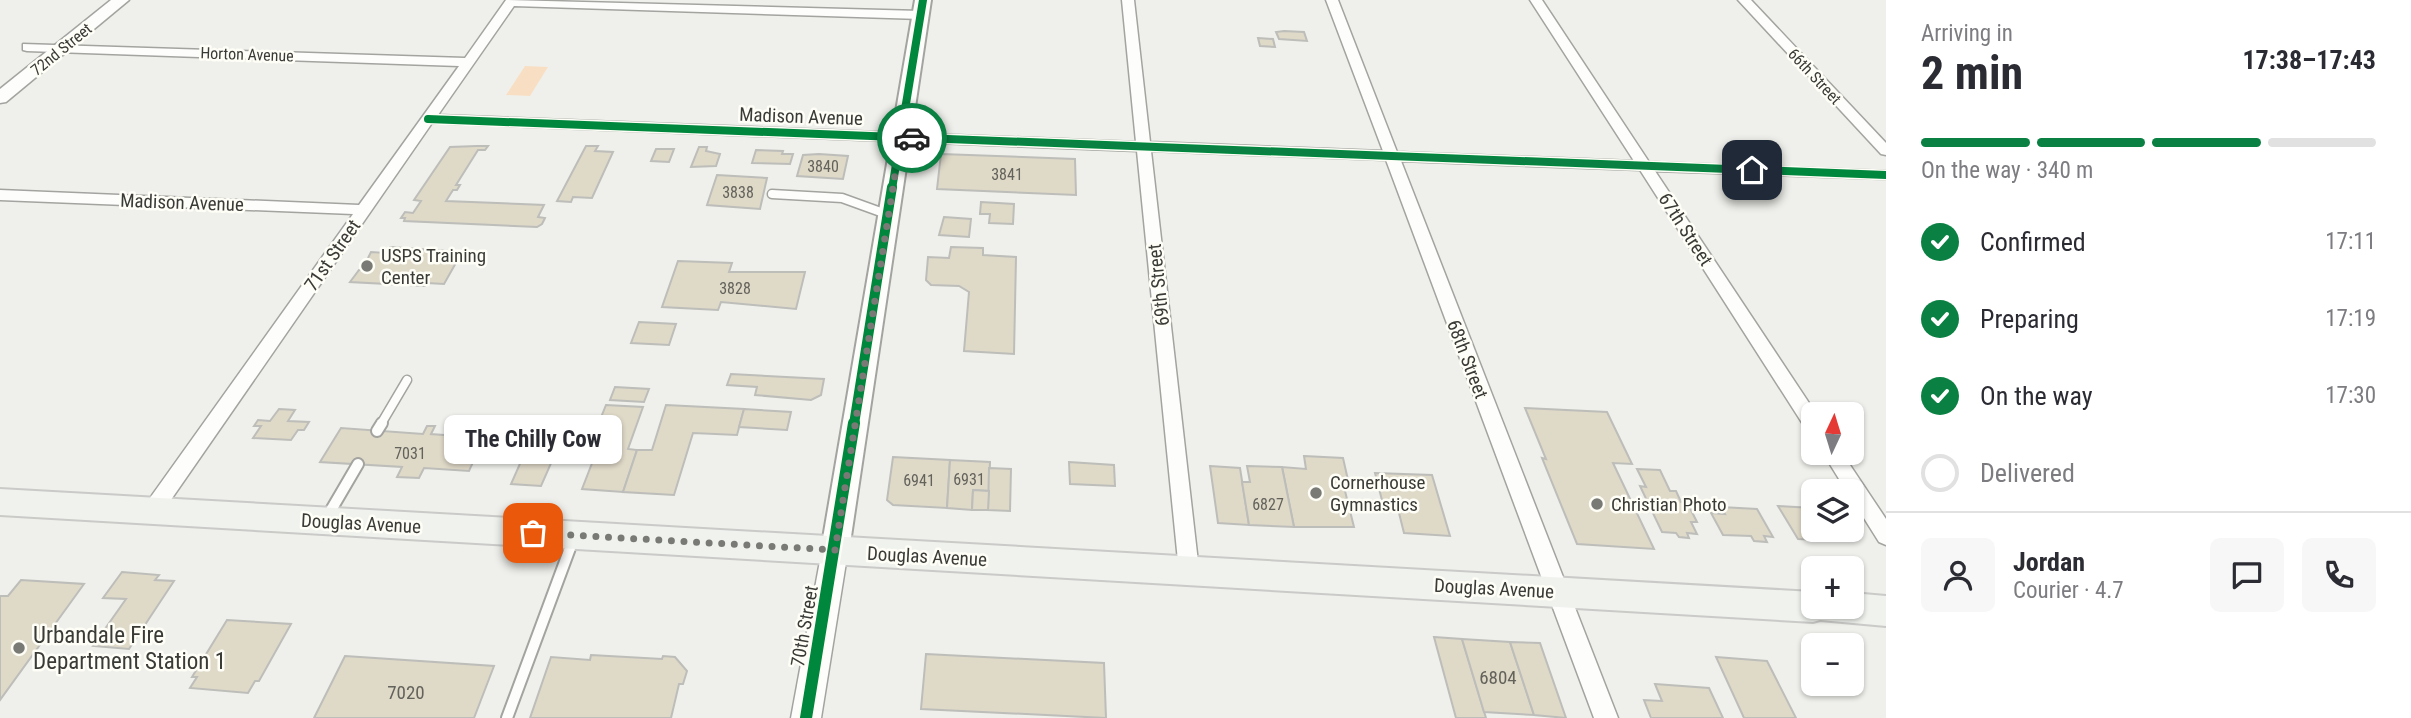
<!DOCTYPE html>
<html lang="en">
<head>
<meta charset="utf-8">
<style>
  body { margin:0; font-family:"Roboto Condensed",sans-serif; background:#f7f7f7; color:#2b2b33; height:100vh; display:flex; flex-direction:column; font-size:26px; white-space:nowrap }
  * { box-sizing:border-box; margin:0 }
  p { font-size:23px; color:#7c7c81 }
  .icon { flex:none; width:38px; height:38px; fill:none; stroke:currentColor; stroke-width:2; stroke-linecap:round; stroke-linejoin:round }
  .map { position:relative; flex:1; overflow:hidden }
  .sheet { display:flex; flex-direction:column; background:#fff; width:525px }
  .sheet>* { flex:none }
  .needle { width:46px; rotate:4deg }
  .controls { position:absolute; left:1801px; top:402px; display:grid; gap:14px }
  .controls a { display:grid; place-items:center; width:63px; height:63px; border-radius:10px; background:#fff; box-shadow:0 2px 5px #0004; font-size:35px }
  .pin { position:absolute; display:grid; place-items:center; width:60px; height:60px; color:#fff; margin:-30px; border-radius:14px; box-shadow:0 4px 10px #0006 }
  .courier { position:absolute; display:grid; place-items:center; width:70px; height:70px; margin:-35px; border:5px solid #0b8043; border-radius:50%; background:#fff; color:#222; box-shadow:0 2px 9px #0007 }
  .bubble { position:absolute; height:49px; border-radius:10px; background:#fff; box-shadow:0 2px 5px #0004; font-size:23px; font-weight:700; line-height:49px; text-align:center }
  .overview em { font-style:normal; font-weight:700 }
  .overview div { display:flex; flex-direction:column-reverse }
  .overview { display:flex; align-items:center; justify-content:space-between; height:119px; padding:0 35px }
  h1 { font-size:46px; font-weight:700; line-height:52px }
  .bar { display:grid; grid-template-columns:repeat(4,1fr); gap:10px 7px; align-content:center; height:84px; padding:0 35px }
  .bar i { height:9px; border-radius:5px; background:#e1e1e2 }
  .bar .on { background:#0b8043 }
  .bar p { grid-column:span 4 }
  .line { display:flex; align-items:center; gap:18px; padding:0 35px; border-top:2px solid #e1e1e2 }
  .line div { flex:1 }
  .round { display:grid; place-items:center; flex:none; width:74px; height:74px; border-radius:10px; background:#f7f7f7 }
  ol { padding:0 35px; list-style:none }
  li { display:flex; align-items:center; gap:21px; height:77px }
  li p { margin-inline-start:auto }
  li .icon { padding:7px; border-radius:50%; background:#0b8043; color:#fff; stroke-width:4 }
  li:last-child { color:#7c7c81 }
  li i { width:38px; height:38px; border:4px solid #e1e1e2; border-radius:50% }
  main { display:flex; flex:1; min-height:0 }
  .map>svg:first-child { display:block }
  .green { fill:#f8dfc3 }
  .building { fill:#dfd9c8; stroke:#bdbdba; stroke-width:2 }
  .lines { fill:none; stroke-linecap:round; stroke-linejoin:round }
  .service-far1-casing { stroke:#a3a4a0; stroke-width:11 }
  .service-casing { stroke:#a3a4a0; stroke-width:14 }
  .minor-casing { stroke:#a3a4a0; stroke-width:3 }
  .tertiary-casing { stroke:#a3a4a0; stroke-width:3 }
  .secondary-casing { stroke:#a3a4a0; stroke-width:4 }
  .primary-casing { stroke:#cacac8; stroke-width:4 }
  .service-far1 { stroke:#fdfdfc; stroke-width:8 }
  .service { stroke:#fdfdfc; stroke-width:10 }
  .minor { fill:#fdfdfc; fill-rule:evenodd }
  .tertiary { fill:#fdfdfc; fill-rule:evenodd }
  .secondary { fill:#fdfdfc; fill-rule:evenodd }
  .primary { fill:#eff2ed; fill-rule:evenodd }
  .cycleway-far2-casing { stroke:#fefef7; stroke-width:11 }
  .cycleway-far1-casing { stroke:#fefef7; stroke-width:14 }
  .cycleway-casing { stroke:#fefef7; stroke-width:17 }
  .cycleway-far2 { stroke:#00873e; stroke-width:8 }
  .cycleway-far1 { stroke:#00873e; stroke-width:10 }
  .cycleway { stroke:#00873e; stroke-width:12 }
  .route { fill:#0b8043 }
  .done { stroke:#797a76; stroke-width:7; stroke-dasharray:0 12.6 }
  .poi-dot { fill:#797a76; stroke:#fefef7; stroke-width:2.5 }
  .labels { text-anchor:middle; stroke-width:5; stroke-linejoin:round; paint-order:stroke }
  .far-street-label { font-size:16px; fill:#3a3a37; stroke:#fefef7 }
  .number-label { font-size:16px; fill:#63625b }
  .street-label { font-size:19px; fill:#3a3a37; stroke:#fefef7 }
  .poi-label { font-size:19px; fill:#3a3a37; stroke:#fefef7; text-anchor:start }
  .near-number-label { font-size:19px; fill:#63625b }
  .near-poi-label { font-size:23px; fill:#3a3a37; stroke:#fefef7; text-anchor:start }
</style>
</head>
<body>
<main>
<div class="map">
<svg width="1886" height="718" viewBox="0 0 1886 718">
  <rect width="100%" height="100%" fill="#eff0eb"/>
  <polygon class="green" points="525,66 548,67 530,96 506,95"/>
  <g class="building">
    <polygon points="1284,31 1304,32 1307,41 1279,39 1276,32"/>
    <polygon points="1258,38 1273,39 1275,47 1260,46"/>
    <polygon points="477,146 488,146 485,150 478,150 456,185 460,185 457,190 453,190 446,201 544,205 538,217 545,218 542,224 537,227 404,221 405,218 401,218 405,212 413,213 421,201 414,200 450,147"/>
    <polygon points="586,146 598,146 595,151 613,152 592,198 573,197 571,202 557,201"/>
    <polygon points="699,147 707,147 706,151 720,154 716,166 691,167"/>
    <polygon points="656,149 674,149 669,162 651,161"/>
    <polygon points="756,150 783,151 782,154 793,154 790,164 752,163"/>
    <polygon points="819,154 848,156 843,179 797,176 803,155"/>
    <polygon points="941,154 1075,159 1076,195 937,189"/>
    <polygon points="717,175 767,178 760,209 707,205"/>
    <polygon points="981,202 1014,204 1013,224 989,223 990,214 980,214"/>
    <polygon points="944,217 971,219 969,237 939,235"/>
    <polygon points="390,247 447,251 446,253 461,254 444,284 427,283 425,286 350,282 359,270 362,270 371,252 386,253"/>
    <polygon points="951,247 983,248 983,255 1016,257 1014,354 964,351 969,292 959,286 931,285 926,280 928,257 949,258"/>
    <polygon points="678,261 732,263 729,272 805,272 796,309 721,302 718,310 662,307"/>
    <polygon points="639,322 676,324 669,345 631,343"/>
    <polygon points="731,374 824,379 821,395 811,400 755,395 757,387 727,385"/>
    <polygon points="615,387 649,389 644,402 610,400"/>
    <polygon points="606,405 643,407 628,449 637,450 623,492 582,489 594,458 585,457"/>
    <polygon points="666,405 744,409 737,435 693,433 674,495 623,492 637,450 652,450"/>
    <polygon points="1525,408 1607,412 1632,464 1613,463 1654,549 1577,544 1542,458 1546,459"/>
    <polygon points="279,409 295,410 288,421 309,422 304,430 298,430 291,440 253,438 261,426 254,426 258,420 270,421"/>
    <polygon points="744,409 791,412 787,430 739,427"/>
    <polygon points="427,426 435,426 431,434 484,438 481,444 498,445 489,463 473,462 469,471 424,468 419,478 397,477 402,467 320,462 341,428 423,434"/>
    <polygon points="526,450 556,452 541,486 511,484"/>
    <polygon points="1304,456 1343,458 1348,480 1342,479 1354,527 1294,527 1282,467 1306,469"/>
    <polygon points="893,457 950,460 947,508 893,505 887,500"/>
    <polygon points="950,460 990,462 989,491 973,490 972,510 947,508"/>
    <polygon points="1069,462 1114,465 1115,486 1070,484"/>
    <polygon points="1210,466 1240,468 1249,525 1218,523"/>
    <polygon points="1247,466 1282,467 1294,527 1249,525 1242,482 1250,482"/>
    <polygon points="989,468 1011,469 1010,511 988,510"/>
    <polygon points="1637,469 1660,470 1670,491 1676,491 1681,502 1687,502 1697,522 1691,522 1697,534 1687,533 1689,538 1679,537 1676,533 1662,532 1640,486 1646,487"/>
    <polygon points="1375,473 1432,475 1450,536 1404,533 1398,509 1384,508"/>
    <polygon points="973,490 989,491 988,510 972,510"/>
    <polygon points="1778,506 1813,508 1813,530 1839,530 1844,538 1813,536 1816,540 1798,539"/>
    <polygon points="1721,507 1757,509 1773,537 1764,536 1767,542 1754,541 1751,536 1723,535 1711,513 1725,514"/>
    <polygon points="122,572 159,575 155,580 174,581 129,649 93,646 126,599 103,598"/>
    <polygon points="21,580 84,584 0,700 0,596 8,596"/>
    <polygon points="227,620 291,624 259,681 255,681 248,693 190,688 197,677 192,677"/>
    <polygon points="1434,637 1462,639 1486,718 1456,718"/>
    <polygon points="1462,639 1510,642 1534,715 1484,712"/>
    <polygon points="1510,642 1540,643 1566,718 1534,715"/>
    <polygon points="926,654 1104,663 1106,718 921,709"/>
    <polygon points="591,655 662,659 663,656 675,657 687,671 683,684 679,684 671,718 530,718 551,657 590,660"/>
    <polygon points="345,656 494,666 474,718 314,718"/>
    <polygon points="1716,657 1767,661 1796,718 1744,718"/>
    <polygon points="1655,684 1709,688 1723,718 1651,718 1644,700 1662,701"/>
  </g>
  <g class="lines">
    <g class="service-far1-casing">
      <g id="service-far1">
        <polyline points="772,194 842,198 889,215"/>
        <polyline points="381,424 407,380"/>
      </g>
    </g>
    <g class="service-casing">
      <g id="service">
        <polyline points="377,431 382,423"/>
        <polyline points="327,517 358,464"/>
        <polyline points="507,718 573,540"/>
      </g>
    </g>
    <g class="minor-casing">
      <g id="minor">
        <polygon points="506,0 921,11 927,15 921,19 514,6 438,115 1136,142 1122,0 1134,0 1150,142 1383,151 1326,0 1338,0 1397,152 1634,161 1530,0 1542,0 1649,162 1886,171 1886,179 1655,171 1817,415 1813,415 1813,431 1806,429 1640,170 1401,161 1618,718 1594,718 1386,160 1151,151 1199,571 1196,577 1189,580 1182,577 1179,571 1137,151 432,123 159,517 152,519 145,517 142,511 145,505 353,214 0,200 0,190 359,205 459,66 27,51 23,50 23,44 465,58"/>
        <polygon points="1738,0 1751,0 1886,143 1886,155 1881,154"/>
        <polygon points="1823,453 1842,453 1886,519 1886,545 1879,542 1852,499 1852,492 1847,492"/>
      </g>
    </g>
    <g class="tertiary-casing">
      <g id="tertiary">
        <polygon points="111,0 129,0 6,102 0,103 0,89"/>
        <polygon points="835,539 844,542 848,550 821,718 791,718 822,550 826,542"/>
      </g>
    </g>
    <g class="secondary-casing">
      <polygon id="secondary" points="915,0 931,0 849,550 845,559 835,562 825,559 821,550"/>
    </g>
    <g class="primary-casing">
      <polygon id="primary" points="0,489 1813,592 1813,607 1852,607 1852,593 1886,596 1886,626 1820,620 1813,622 0,515"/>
    </g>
    <use href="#service-far1" class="service-far1"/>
    <use href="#service" class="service"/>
    <use href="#minor" class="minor"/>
    <use href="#tertiary" class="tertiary"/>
    <use href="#secondary" class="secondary"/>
    <use href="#primary" class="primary"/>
    <g class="cycleway-far2-casing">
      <g id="cycleway-far2">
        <polyline points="428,119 1886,175"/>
        <polyline points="892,189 923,0"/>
      </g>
    </g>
    <g class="cycleway-far1-casing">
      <polyline id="cycleway-far1" points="854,424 892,187"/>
    </g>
    <g class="cycleway-casing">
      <polyline id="cycleway" points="806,718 854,423"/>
    </g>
    <use href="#cycleway-far2" class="cycleway-far2"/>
    <use href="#cycleway-far1" class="cycleway-far1"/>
    <use href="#cycleway" class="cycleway"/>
  </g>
  <polygon class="route" points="912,135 1752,167 1756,170 1752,173 909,140 908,138"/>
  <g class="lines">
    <polyline class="done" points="533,533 835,550 901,137 912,138"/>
  </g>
  <g class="poi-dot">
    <circle cx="367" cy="266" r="7"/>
    <circle cx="1316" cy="493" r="7"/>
    <circle cx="1597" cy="504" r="7"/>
    <circle cx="19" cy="648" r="7"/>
  </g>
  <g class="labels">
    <g class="far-street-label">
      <text transform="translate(61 49) rotate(-39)" y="6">72nd Street</text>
      <text transform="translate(247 54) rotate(2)" y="6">Horton Avenue</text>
      <text transform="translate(1815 76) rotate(47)" y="6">66th Street</text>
    </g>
    <g class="number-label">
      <text x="823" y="172">3840</text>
      <text x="1007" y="180">3841</text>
      <text x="738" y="198">3838</text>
      <text x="735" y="294">3828</text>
      <text x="410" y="459">7031</text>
      <text x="969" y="485">6931</text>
      <text x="919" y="486">6941</text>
      <text x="1268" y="510">6827</text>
    </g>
    <g class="street-label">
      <text transform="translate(801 116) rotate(2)" y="7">Madison Avenue</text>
      <text transform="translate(182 202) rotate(2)" y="7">Madison Avenue</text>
      <text transform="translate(1686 229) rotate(57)" y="7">67th Street</text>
      <text transform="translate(332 255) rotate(-55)" y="7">71st Street</text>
      <text transform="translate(1158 285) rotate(-96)" y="7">69th Street</text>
      <text transform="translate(1468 359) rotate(69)" y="7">68th Street</text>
      <text transform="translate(361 523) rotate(3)" y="7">Douglas Avenue</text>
      <text transform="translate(927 556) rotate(3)" y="7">Douglas Avenue</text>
      <text transform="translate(1494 588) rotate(3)" y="7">Douglas Avenue</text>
      <text transform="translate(804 626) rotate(-80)" y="7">70th Street</text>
    </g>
    <g class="poi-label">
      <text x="381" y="262">USPS Training<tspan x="381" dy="22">Center</tspan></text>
      <text x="1330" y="489">Cornerhouse<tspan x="1330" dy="22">Gymnastics</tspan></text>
      <text x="1611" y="511">Christian Photo</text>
    </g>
    <g class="near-number-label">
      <text x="1498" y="684">6804</text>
      <text x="406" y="699">7020</text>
    </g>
    <g class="near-poi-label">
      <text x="33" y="643">Urbandale Fire<tspan x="33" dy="26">Department Station 1</tspan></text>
    </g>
  </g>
</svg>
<div class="controls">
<a><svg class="needle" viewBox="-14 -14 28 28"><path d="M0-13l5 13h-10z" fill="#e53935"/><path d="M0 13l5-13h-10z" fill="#7c7c81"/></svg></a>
<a><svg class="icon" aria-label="layers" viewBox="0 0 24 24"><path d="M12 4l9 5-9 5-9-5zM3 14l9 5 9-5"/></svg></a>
<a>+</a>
<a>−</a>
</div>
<div class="pin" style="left:533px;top:533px;background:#ea580c"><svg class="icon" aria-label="bag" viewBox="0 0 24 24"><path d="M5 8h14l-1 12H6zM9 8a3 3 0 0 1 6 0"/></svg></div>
<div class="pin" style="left:1752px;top:170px;background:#1f2937"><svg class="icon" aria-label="home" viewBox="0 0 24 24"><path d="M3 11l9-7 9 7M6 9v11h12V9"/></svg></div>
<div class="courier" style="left:912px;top:138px"><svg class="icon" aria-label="car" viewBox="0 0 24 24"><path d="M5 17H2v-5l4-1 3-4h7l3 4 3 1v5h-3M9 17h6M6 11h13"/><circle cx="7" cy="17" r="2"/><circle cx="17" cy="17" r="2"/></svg></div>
<div class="bubble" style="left:444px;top:415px;width:178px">The Chilly Cow</div>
</div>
<section class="sheet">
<div class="overview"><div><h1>2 min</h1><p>Arriving in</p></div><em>17:38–17:43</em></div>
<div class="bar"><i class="on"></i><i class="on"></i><i class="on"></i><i></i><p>On the way · 340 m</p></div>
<ol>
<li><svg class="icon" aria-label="check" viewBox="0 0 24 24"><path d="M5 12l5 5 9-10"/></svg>Confirmed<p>17:11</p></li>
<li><svg class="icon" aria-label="check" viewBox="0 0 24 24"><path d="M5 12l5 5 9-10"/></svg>Preparing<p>17:19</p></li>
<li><svg class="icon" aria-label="check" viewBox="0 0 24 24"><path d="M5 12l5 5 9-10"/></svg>On the way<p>17:30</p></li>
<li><i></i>Delivered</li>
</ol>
<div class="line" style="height:126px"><a class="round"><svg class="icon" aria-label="person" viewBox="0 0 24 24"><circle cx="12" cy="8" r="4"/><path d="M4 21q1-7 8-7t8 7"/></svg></a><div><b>Jordan</b><p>Courier · 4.7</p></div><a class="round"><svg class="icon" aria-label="chat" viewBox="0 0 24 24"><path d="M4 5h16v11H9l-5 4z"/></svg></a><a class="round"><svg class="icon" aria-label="phone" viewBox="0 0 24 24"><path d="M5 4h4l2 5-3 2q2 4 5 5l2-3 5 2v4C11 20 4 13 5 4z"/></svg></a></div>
</section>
</main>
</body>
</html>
